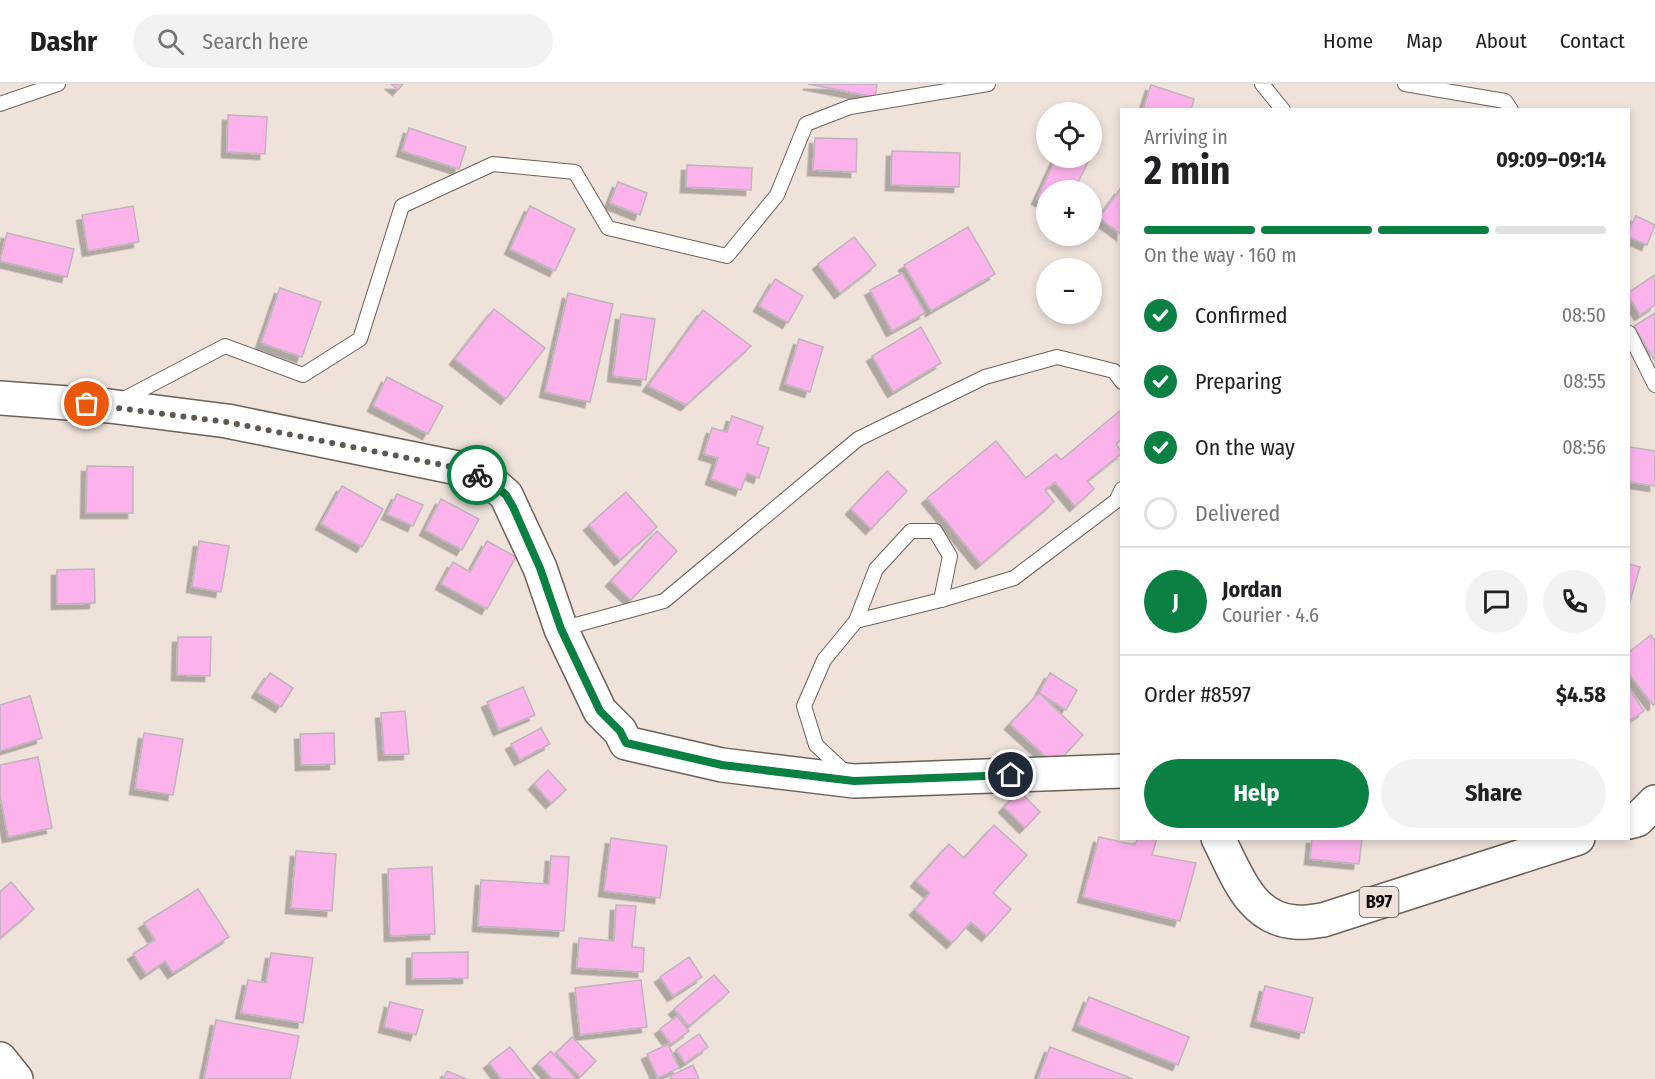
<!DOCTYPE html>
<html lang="en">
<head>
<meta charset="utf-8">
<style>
  body { margin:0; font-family:"Fira Sans Condensed",sans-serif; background:#f2f2f2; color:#202124; height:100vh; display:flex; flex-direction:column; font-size:22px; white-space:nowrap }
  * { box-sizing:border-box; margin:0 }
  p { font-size:20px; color:#757577 }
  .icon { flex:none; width:33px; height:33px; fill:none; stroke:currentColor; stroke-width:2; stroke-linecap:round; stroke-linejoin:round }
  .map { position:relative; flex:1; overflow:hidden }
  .drawer { position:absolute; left:1120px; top:24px; width:510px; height:732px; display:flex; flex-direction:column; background:#fff; border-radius:0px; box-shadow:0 3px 9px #0003 }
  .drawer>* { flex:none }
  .fabs { position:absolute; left:1036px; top:18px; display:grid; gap:12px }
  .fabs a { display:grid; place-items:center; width:66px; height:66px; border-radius:50%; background:#fff; box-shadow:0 3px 9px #0003; font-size:30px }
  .pin { position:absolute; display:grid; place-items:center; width:51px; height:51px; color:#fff; margin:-26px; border:3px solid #fff; border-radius:50%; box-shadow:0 2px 6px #0007 }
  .courier { position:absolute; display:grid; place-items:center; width:60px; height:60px; margin:-30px; border:4px solid #0b8043; border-radius:50%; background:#fff; color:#222; box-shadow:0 2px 8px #0007 }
  .summary em { font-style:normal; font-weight:700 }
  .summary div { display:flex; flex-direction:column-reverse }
  .summary { display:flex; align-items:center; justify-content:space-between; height:102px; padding:0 24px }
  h1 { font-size:39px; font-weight:700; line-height:45px }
  .bar { display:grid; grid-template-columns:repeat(4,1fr); gap:9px 6px; align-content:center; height:72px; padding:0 24px }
  .bar i { height:8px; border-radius:4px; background:#e0e0e0 }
  .bar .on { background:#0b8043 }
  .bar p { grid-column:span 4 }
  .line { display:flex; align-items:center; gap:15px; padding:0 24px; border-top:2px solid #e0e0e0 }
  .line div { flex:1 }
  .round { display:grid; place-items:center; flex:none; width:63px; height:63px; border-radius:32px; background:#f2f2f2 }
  ol { padding:0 24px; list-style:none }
  li { display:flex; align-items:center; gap:18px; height:66px }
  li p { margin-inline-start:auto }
  li .icon { padding:6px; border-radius:50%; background:#0b8043; color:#fff; stroke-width:4 }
  li:last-child { color:#757577 }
  li i { width:33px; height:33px; border:3px solid #e0e0e0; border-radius:50% }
  .action { display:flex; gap:12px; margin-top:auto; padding:12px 24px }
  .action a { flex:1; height:69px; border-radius:36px; background:#0b8043; color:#fff; font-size:24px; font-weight:700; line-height:69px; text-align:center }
  .action a+a { background:#f2f2f2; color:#202124 }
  header { display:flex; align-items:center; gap:36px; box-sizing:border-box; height:84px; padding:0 30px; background:#fff; border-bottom:2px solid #e0e0e0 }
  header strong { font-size:28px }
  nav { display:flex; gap:33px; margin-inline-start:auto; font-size:21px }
  .search { width:420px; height:54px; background:#f2f2f2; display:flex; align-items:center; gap:15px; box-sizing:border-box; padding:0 21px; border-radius:33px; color:#757577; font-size:22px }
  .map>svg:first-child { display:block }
  .building { fill:#fcb3ec; stroke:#bfb4bc; stroke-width:1.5; filter:url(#shadow) }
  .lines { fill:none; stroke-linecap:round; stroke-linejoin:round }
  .service-casing { stroke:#6b615a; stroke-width:16 }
  .tertiary-casing { stroke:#6b615a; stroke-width:36 }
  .primary-casing { stroke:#6b615a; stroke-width:36 }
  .service { stroke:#fff; stroke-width:14 }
  .tertiary { stroke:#fff; stroke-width:33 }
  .primary { stroke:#fff; stroke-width:33 }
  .done { stroke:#5e5853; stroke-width:6; stroke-dasharray:0 10.8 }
  .route { stroke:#0b8043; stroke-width:8 }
  .labels { text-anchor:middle; stroke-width:4.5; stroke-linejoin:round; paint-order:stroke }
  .shield { fill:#eee2db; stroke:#534d49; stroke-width:1.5 }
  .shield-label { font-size:18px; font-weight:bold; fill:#110d0a }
</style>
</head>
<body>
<header>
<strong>Dashr</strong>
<div class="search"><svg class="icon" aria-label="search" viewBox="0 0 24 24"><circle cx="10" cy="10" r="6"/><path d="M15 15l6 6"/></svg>Search here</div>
<nav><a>Home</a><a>Map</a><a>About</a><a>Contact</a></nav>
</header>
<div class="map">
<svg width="1655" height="995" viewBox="0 0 1655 995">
  <defs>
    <filter id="shadow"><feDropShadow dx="-5.5" dy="5.5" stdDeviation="0" flood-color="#0004"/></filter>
  </defs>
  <rect width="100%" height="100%" fill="#eee2db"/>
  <g class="building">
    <polygon points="391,0 403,0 398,6"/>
    <polygon points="808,0 877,0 875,13"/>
    <polygon points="1151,1 1194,15 1191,26 1143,26"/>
    <polygon points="228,31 267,33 265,70 227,68"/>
    <polygon points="409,44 466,63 459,85 402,67"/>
    <polygon points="1092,51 1099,55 1092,69"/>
    <polygon points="815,54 857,55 856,88 813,86"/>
    <polygon points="892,67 960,69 959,103 891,101"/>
    <polygon points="1056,74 1090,74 1074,106 1047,106 1047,120 1037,115"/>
    <polygon points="687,81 752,84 751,106 686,103"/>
    <polygon points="618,98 647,109 640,131 610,119"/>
    <polygon points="1120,105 1122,106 1122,151 1099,134"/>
    <polygon points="133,122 139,158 88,167 82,131"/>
    <polygon points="530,122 575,145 555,187 510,165"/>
    <polygon points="1636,132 1655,141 1647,161 1629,153 1629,146"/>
    <polygon points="968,143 995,190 931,227 904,181"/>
    <polygon points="7,149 74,165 67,193 0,177"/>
    <polygon points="854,153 876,181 840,209 818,180"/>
    <polygon points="902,189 925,229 892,247 870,206"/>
    <polygon points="1655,191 1655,221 1640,231 1629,213 1629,208"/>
    <polygon points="775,195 803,212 788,239 759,222"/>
    <polygon points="280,204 321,218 302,273 261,259"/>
    <polygon points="568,209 613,220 590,318 545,308"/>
    <polygon points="494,225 545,264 506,315 455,275"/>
    <polygon points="703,226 751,262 686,321 648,302"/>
    <polygon points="1655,229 1655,277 1634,242"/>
    <polygon points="621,230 655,235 646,296 613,292"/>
    <polygon points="921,243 941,279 893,308 872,272"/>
    <polygon points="799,255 823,263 810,308 785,300"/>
    <polygon points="387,293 443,322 428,350 373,322"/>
    <polygon points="1122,325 1122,355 1116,360 1122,369 1087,397 1094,405 1075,422 1055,398 1045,406 1054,418 981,480 927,414 996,357 1026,394 1056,370 1061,376"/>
    <polygon points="732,332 763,343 757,360 769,364 759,394 747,389 741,406 711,395 718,374 704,370 712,344 727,348"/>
    <polygon points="1629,363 1655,367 1655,402 1629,398"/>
    <polygon points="87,382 133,383 133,429 86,429"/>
    <polygon points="887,387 907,407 871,445 851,425"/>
    <polygon points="342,402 383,425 362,463 321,440"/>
    <polygon points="626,408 657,443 620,476 589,441"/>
    <polygon points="397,410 423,421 413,442 387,430"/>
    <polygon points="441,415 479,435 462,466 425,446"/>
    <polygon points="657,447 677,467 631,516 611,497"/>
    <polygon points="199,457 229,462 221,508 192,503"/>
    <polygon points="487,457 516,473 487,525 441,500 453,478 470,488"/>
    <polygon points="1629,480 1640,483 1629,521"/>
    <polygon points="94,485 95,519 57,520 57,486"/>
    <polygon points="1651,551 1655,557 1655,620 1653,621 1629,590 1629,568"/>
    <polygon points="178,553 211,553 210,592 177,591"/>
    <polygon points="270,589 293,604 281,623 257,608"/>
    <polygon points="1050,589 1077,606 1066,626 1039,609"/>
    <polygon points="523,603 535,631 499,646 487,618"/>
    <polygon points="1629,604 1644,627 1629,637"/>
    <polygon points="1039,609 1083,651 1055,681 1010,640"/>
    <polygon points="30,612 42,654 0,667 0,621"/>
    <polygon points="405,627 409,670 384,671 381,629"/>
    <polygon points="541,644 550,660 520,676 511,660"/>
    <polygon points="144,649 183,655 173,711 135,705"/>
    <polygon points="334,649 335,680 301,681 300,650"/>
    <polygon points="38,673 52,744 8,753 0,711 0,681"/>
    <polygon points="548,686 566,706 551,719 534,700"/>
    <polygon points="1019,707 1040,728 1025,744 1004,723"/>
    <polygon points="994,741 1027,771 993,809 1011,825 987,852 971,838 952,859 915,826 930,809 916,797 949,760 964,774"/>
    <polygon points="1099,753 1135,761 1138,754 1157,754 1152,771 1196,779 1180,837 1083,813"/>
    <polygon points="611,754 667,762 660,814 604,807"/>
    <polygon points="1312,754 1362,754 1359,780 1310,775"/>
    <polygon points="296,767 336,770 332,827 291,824"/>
    <polygon points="551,772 569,773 564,847 478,842 481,796 549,800"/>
    <polygon points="432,783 435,850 390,852 388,785"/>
    <polygon points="11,798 34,825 0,854 0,808"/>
    <polygon points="198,805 229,853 173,889 165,877 146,890 133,870 155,856 144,839"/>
    <polygon points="616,821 636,822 632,863 644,864 643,888 577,884 579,854 614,857"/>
    <polygon points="468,868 468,894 412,895 412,869"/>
    <polygon points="271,869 313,874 303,939 241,929 248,896 266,899"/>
    <polygon points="689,873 702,893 673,912 660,893"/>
    <polygon points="714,891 729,908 689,942 674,925"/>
    <polygon points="641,896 647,943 580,951 575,904"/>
    <polygon points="1265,902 1313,914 1304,949 1256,937"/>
    <polygon points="1089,913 1189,953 1178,981 1078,941"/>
    <polygon points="390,918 423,926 416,951 384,943"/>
    <polygon points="677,932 689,947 671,960 660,945"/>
    <polygon points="216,936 299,952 290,995 204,995"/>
    <polygon points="699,950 708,963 685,979 676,966"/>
    <polygon points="572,953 596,977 580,993 556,969"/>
    <polygon points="668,960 679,984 658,994 647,970"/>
    <polygon points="510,963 535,995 501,995 489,979"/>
    <polygon points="1050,963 1133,995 1038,995"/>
    <polygon points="551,967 576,995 552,995 538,979"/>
    <polygon points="693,981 699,995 672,995 670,992"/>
    <polygon points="447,987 466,995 443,995"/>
  </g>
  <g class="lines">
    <g class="service-casing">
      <g id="service">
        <polyline points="1262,0 1283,26"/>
        <polyline points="1405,0 1505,17 1511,26"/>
        <polyline points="0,20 58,0"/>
        <polyline points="1629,249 1655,301"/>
        <polyline points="120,317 225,262 303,291 360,255 402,122 493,80 575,88 608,144 727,172 777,111 806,40 850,23 988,0"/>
        <polyline points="941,516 1014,494 1116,417 1122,405"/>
        <polyline points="561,545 664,517 858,355 985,293 1057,273 1114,287 1122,298"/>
        <polyline points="846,689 816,661 804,622 824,576 856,537 876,485 911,447 935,447 950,472 941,516 856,537"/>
      </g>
    </g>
    <g class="tertiary-casing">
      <polyline id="tertiary" points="0,975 16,995"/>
    </g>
    <g class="primary-casing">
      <g id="primary">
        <polyline points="0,314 109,322 227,337 458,384 491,398 506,411 540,484 561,545 600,627 620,647 626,659 722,681 854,697 1122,687"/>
        <polyline points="1629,738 1637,736 1655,718"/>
        <path d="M1218 754C1236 789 1250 835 1295 838 1304 839 1314 837 1323 836L1578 754"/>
      </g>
    </g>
    <use href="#service" class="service"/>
    <use href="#tertiary" class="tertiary"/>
    <use href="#primary" class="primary"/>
  </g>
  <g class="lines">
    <polyline class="done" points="87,320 227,338 458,384 477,391"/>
    <polyline class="route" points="477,391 491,398 506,411 513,423 540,484 561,545 600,627 620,647 626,659 722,681 854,697 1011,691"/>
  </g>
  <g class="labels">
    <rect class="shield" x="1359.5" y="803" width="39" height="30" rx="4.5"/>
    <g class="shield-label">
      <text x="1379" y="824">B97</text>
    </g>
  </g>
</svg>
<div class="fabs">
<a><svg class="icon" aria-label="locate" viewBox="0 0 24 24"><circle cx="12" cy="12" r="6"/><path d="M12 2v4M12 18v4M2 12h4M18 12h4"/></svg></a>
<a>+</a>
<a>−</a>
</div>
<div class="pin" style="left:87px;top:320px;background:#ea580c"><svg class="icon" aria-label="bag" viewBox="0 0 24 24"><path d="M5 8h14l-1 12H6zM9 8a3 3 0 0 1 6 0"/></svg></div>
<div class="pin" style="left:1011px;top:691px;background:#1f2937"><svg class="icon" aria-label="home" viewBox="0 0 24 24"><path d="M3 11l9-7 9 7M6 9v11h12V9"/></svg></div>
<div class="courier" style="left:477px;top:391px"><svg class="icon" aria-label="bike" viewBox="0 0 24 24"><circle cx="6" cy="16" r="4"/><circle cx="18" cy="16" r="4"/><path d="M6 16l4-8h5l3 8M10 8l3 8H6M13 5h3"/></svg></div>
<section class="drawer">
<div class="summary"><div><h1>2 min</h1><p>Arriving in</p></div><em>09:09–09:14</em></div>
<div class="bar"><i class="on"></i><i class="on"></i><i class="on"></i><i></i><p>On the way · 160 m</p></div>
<ol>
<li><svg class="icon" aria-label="check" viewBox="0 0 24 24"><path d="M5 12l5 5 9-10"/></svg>Confirmed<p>08:50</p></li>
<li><svg class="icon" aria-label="check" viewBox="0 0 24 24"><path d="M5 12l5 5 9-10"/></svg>Preparing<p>08:55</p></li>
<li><svg class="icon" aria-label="check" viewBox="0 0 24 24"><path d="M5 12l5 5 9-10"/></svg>On the way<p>08:56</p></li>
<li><i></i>Delivered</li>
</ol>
<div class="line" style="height:108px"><b class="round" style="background:#0b8043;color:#fff">J</b><div><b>Jordan</b><p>Courier · 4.6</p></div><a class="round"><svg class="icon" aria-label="chat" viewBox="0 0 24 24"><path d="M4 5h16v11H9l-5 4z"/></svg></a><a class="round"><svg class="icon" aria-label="phone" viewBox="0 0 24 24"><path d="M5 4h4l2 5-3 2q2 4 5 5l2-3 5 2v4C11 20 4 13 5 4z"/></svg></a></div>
<div class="line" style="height:78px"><div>Order #8597</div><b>$4.58</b></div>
<div class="action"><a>Help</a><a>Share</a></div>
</section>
</div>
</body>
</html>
